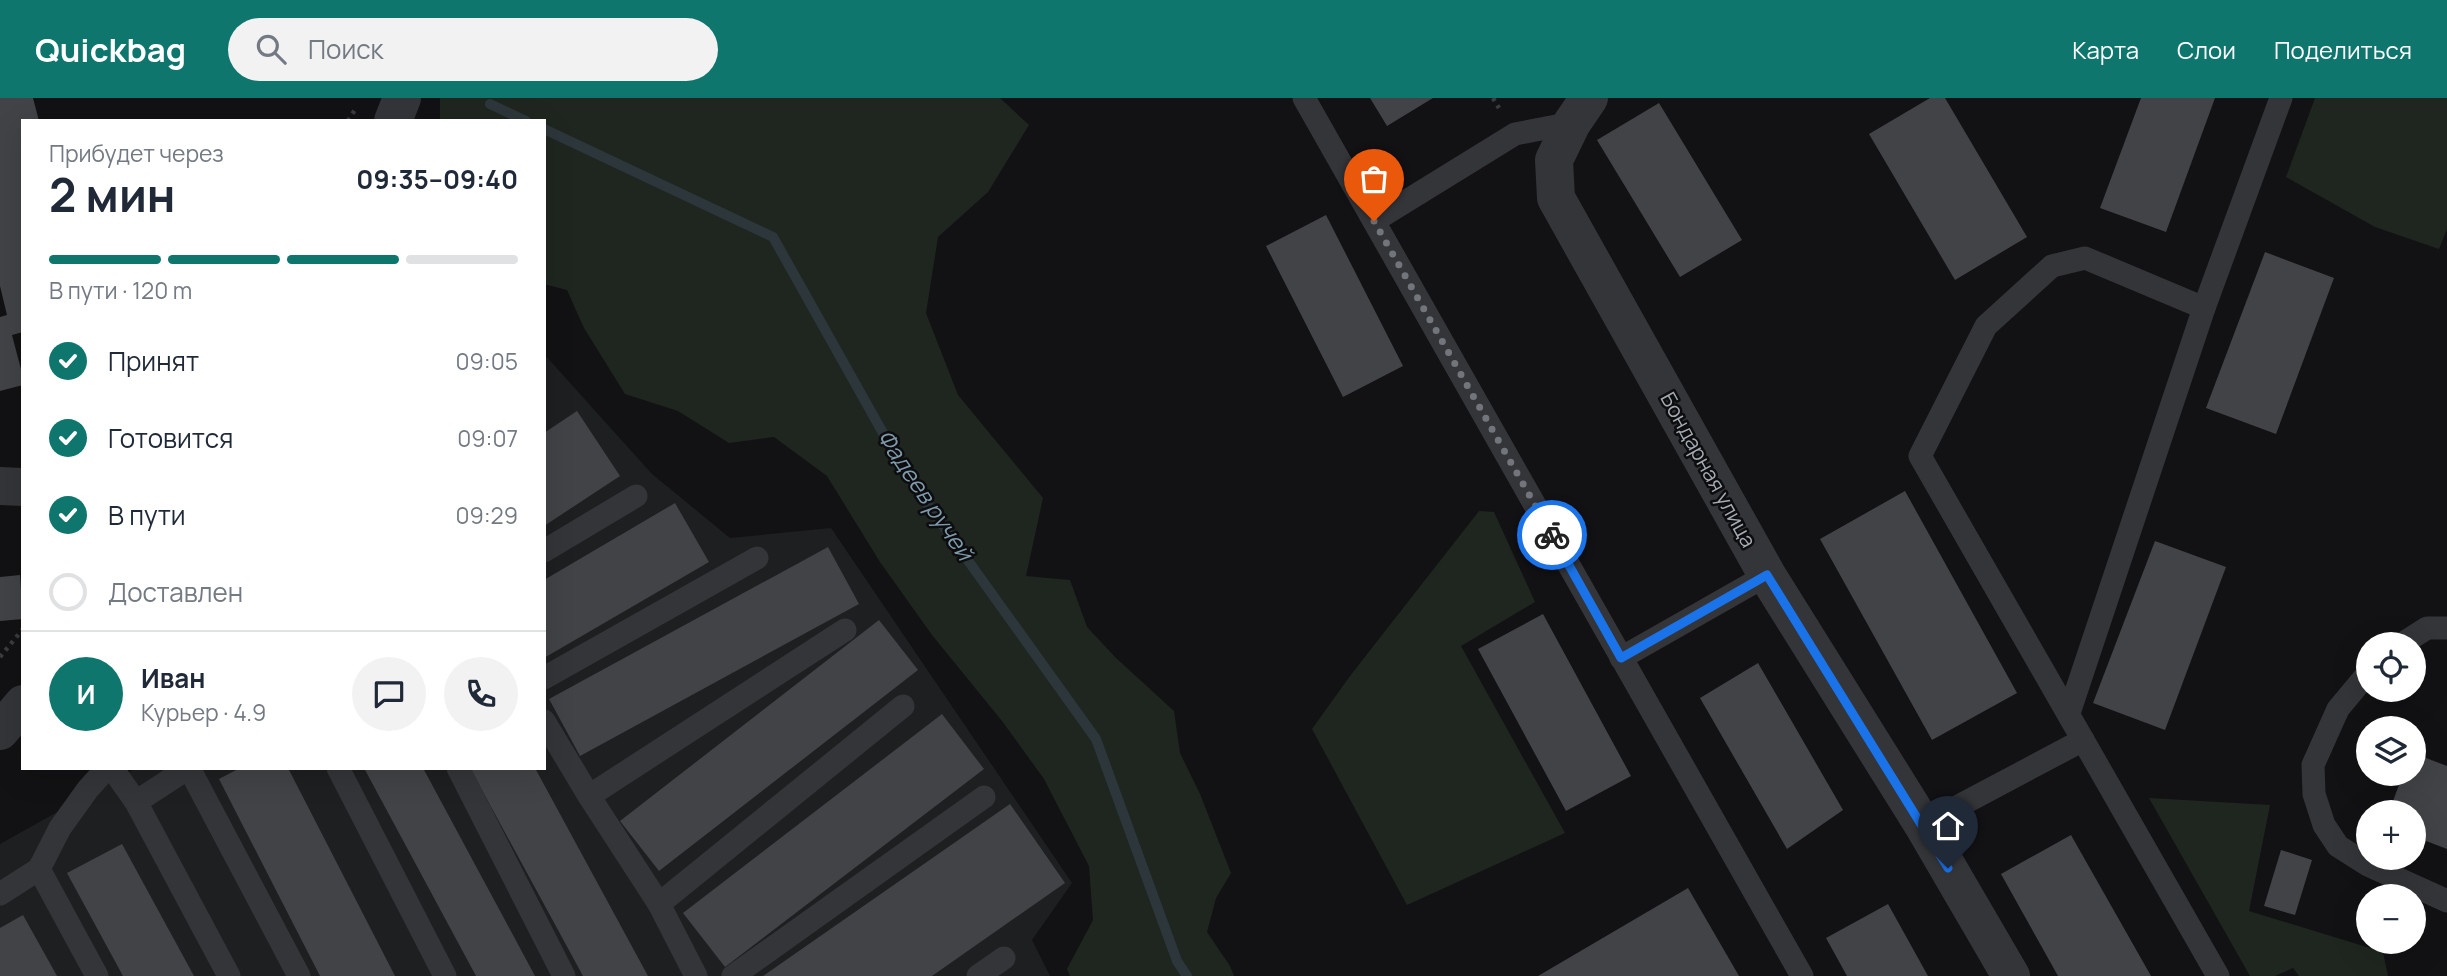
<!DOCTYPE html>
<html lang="ru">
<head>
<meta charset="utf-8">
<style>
  body { margin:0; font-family:Manrope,sans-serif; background:#f2f2f3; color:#1f2937; height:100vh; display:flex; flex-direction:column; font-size:26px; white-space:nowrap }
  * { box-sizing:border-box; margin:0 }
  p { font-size:23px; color:#747a83 }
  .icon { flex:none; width:38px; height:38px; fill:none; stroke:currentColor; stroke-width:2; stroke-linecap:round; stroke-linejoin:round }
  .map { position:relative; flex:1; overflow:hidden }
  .drawer { position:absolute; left:21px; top:21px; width:525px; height:651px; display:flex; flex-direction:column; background:#fff; border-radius:0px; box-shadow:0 7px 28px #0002 }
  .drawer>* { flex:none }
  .controls { position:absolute; left:2356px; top:534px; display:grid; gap:14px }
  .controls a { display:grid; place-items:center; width:70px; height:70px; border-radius:50%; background:#fff; box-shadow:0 7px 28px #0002; font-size:35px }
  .pin { position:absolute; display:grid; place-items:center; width:60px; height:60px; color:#fff; margin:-72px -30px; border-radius:50% 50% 50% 0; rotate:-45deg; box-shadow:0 0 7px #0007 }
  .pin .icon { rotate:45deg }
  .courier { position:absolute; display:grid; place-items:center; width:70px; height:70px; margin:-35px; border:5px solid #1a73e8; border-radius:50%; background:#fff; color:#222; box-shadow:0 2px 9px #0007 }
  .head em { font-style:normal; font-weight:700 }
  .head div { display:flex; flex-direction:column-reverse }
  .head { display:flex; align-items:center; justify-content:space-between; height:119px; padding:0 28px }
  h1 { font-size:46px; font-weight:700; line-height:52px }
  .bar { display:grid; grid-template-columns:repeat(4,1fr); gap:10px 7px; align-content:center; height:84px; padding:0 28px }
  .bar i { height:9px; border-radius:5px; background:#e0e1e3 }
  .bar .on { background:#0f766e }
  .bar p { grid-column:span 4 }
  .line { display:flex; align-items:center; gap:18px; padding:0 28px; border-top:2px solid #e0e1e3 }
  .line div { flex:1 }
  .round { display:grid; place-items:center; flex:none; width:74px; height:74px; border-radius:37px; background:#f2f2f3 }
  ol { padding:0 28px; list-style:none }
  li { display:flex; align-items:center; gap:21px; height:77px }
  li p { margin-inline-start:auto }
  li .icon { padding:7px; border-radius:50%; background:#0f766e; color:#fff; stroke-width:4 }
  li:last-child { color:#747a83 }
  li i { width:38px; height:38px; border:4px solid #e0e1e3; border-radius:50% }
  header { display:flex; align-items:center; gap:42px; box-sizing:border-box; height:98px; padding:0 35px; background:#0f766e; color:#fff }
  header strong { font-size:33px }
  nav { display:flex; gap:38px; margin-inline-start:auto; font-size:24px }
  .search { width:490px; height:63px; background:#f2f2f3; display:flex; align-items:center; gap:18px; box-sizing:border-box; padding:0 24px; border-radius:38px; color:#747a83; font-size:26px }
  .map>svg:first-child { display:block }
  .built { fill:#1e1f20 }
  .green { fill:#1f261f }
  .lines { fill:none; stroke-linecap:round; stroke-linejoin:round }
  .stream { stroke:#2d363b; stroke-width:10 }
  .building { fill:#414346 }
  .path { stroke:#3a3c3f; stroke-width:4.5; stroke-dasharray:3.5 5; stroke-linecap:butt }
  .service { stroke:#343538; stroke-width:23 }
  .minor { stroke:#343538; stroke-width:38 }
  .tertiary { stroke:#343538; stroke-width:38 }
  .done { stroke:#72757b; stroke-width:7; stroke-dasharray:0 12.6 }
  .route { stroke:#1a73e8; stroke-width:9 }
  .labels { text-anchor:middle; stroke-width:5; stroke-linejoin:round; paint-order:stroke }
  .street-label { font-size:21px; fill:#a5abb3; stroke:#0d0d0f }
  .water-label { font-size:23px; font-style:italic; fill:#7f9bab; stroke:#0d0d0f }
</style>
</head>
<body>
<header>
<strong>Quickbag</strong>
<div class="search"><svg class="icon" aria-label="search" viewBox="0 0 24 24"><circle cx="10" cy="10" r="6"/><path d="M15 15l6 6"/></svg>Поиск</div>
<nav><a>Карта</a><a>Слои</a><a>Поделиться</a></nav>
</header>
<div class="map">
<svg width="2447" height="878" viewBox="0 0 2447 878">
  <rect width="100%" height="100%" fill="#121214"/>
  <polygon class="built" points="544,256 652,376 730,440 831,430 1072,785 1032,842 1050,878 0,878 0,746 136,670 544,670"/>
  <g class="green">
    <polygon points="440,0 1000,0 1029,27 988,94 938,139 926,215 958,297 1043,400 1026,478 1070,482 1087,529 1116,560 1174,613 1180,655 1200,696 1231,775 1216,800 1207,834 1230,868 1234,878 1070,878 1067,871 1093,822 1089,768 1044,681 1002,623 932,537 880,464 827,378 774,339 729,345 678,313 625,296 584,230 567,192 544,186 544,23 440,23"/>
    <polygon points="2315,0 2447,0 2447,131 2439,151 2375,129 2286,79"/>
    <polygon points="1479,413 1494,414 1535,504 1461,548 1565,735 1407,807 1312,631 1350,578"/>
    <polygon points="2149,700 2270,707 2249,813 2383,854 2388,878 2299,878 2293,870 2275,878 2250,878"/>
  </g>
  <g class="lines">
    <g class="stream">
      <polyline points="490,6 526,23"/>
      <polyline points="544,31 773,139 906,376 1096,641 1177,863 1187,878"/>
    </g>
  </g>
  <g class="building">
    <polygon points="0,0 33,0 39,23 23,23 23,234 12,237 23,279 23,287 0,293 0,219 7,217 0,188"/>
    <polygon points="1370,0 1433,0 1387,28"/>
    <polygon points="1930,0 1945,0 2027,139 1955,182 1869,36"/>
    <polygon points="2141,0 2215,0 2166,134 2100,110"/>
    <polygon points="1659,5 1742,142 1680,179 1597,42"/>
    <polygon points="1326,117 1403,268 1343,299 1266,148"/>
    <polygon points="2265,154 2334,180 2276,336 2206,310"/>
    <polygon points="577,313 620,378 544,428 544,335"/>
    <polygon points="1905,393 2017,595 1932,642 1820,441"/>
    <polygon points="675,405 709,464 544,560 544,482"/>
    <polygon points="2155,443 2226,469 2165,632 2093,605"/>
    <polygon points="828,449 859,506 580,658 549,601"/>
    <polygon points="20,477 23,521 0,523 0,479"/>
    <polygon points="1543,516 1631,678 1566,713 1478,551"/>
    <polygon points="879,522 918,572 659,773 620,723"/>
    <polygon points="1758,565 1843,712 1787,751 1700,600"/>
    <polygon points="942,616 984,671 725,869 683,815"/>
    <polygon points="2413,655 2447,668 2447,751 2413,738 2413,714 2389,714 2403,676 2413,676"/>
    <polygon points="240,670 288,670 395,878 320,878 219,681"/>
    <polygon points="364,670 423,670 535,878 476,878"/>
    <polygon points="470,670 535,670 648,878 583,878"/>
    <polygon points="1010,706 1065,785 932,878 763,878"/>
    <polygon points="2071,737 2151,878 2058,878 2001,776"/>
    <polygon points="122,746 194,878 123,878 67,775"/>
    <polygon points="2281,752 2312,762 2295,817 2264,808"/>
    <polygon points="1688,790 1739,878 1538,878"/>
    <polygon points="1888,806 1928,878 1847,878 1826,840"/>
    <polygon points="23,817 57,878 0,878 0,830"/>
  </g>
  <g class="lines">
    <g class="path">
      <polyline points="1493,0 1499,10"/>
      <polyline points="348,23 356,10"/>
      <polyline points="0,559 23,531"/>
    </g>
    <g class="service">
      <polyline points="1304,0 1802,878"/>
      <polyline points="1374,123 1515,36 1572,25"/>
      <polyline points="544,453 636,398"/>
      <polyline points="2402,546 2427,530 2447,530"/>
      <polyline points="1621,560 1767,477"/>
      <polyline points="2368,575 2338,611 2313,667 2314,696 2324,727 2338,748 2368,767 2447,803"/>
      <polyline points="544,580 757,460"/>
      <polyline points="2069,615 2204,210 2281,0"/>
      <polyline points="544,623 589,698 659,806 696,878"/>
      <polyline points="2083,642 1920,358 1986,228 2052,168 2085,160 2204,210"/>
      <polyline points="112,670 136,704 229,878"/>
      <polyline points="189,670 299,878"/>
      <polyline points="338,670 445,878"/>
      <polyline points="458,670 564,878"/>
      <polyline points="589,698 845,532"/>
      <polyline points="136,704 188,670"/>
      <polyline points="1923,727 2083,642 2218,878"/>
      <polyline points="39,771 97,878"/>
      <polyline points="0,796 39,771 60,730 88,691 107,670"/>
      <polyline points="659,806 903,608"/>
      <polyline points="733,878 984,699"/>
      <polyline points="978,878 1004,860"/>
    </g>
    <g class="minor">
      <polyline points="1589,0 1572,25 1554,62 1556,100 1767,477 1923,727 2011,878"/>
      <polyline points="0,388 23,389"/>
    </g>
    <g class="tertiary">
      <polyline points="393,23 402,0"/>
      <polyline points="0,633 23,606"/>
    </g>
  </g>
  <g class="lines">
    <polyline class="done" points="1374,123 1552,437"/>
    <polyline class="route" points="1552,437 1621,560 1767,477 1948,770"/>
  </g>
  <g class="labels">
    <g class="street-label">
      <text transform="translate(1708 372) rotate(61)" y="7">Бондарная улица</text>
    </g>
    <g class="water-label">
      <text transform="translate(925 397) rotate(56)" y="8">Фадеев ручей</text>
    </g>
  </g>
</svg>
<div class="controls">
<a><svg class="icon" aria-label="locate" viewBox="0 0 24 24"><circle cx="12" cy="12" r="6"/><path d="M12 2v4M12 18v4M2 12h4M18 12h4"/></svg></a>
<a><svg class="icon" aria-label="layers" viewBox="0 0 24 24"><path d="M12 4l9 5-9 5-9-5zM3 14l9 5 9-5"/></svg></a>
<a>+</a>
<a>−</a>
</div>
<div class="pin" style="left:1374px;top:123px;background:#ea580c"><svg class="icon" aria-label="bag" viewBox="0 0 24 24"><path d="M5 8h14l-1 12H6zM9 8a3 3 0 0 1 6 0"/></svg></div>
<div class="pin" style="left:1948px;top:770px;background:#1f2937"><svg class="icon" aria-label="home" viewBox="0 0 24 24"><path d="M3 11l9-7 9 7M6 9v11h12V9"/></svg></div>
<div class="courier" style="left:1552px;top:437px"><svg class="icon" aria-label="bike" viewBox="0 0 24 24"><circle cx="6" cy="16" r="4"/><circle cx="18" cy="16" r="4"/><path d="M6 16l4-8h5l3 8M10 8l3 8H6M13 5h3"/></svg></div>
<section class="drawer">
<div class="head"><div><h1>2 мин</h1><p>Прибудет через</p></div><em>09:35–09:40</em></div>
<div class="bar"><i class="on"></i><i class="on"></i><i class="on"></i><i></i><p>В пути · 120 m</p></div>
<ol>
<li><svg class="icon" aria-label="check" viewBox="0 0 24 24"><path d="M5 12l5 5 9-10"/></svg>Принят<p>09:05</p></li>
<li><svg class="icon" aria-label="check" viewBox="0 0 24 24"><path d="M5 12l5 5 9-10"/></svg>Готовится<p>09:07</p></li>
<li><svg class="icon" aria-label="check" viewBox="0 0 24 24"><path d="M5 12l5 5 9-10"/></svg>В пути<p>09:29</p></li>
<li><i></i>Доставлен</li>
</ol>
<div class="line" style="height:126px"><b class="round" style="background:#0f766e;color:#fff">И</b><div><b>Иван</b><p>Курьер · 4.9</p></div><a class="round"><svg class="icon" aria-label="chat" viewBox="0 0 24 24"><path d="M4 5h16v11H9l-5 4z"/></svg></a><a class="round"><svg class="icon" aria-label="phone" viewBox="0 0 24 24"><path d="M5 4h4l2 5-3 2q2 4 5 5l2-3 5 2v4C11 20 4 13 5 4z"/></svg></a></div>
</section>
</div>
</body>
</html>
